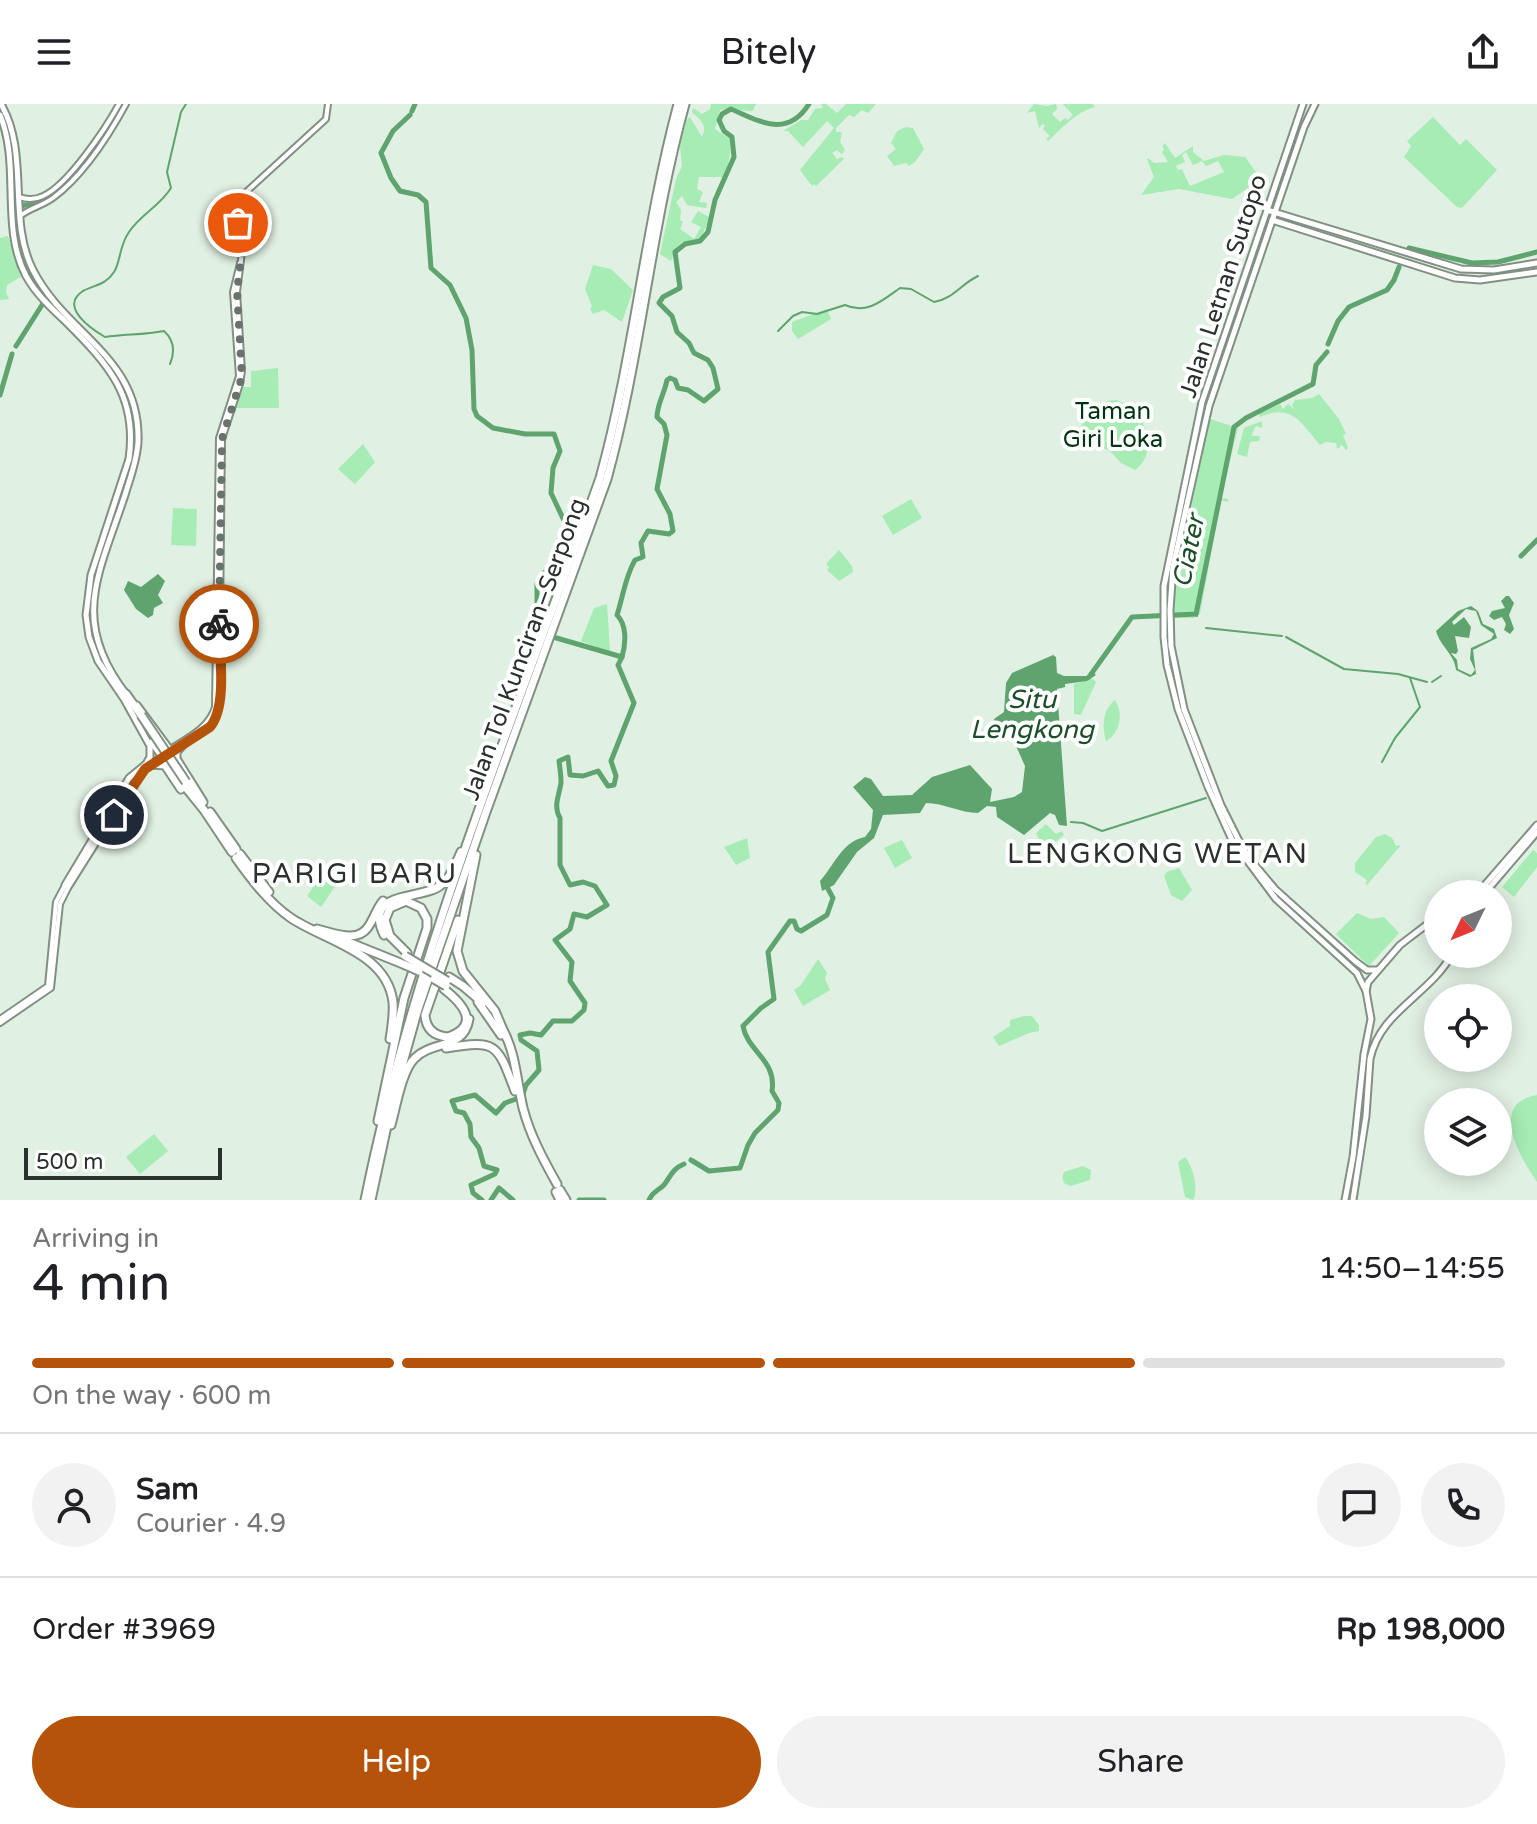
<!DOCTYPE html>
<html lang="en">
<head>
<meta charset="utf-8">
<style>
  body { margin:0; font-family:"Varela Round",sans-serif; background:#f2f2f2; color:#202124; height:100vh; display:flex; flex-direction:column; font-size:30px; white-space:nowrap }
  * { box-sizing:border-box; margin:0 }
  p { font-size:26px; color:#757577 }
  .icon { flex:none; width:44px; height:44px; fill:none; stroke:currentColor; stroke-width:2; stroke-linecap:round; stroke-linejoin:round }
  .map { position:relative; height:1096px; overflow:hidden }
  .drawer { display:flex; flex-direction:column; background:#fff; flex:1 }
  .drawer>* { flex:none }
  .needle { width:52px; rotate:227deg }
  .controls { position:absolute; left:1424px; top:776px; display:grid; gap:16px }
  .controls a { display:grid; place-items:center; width:88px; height:88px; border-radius:50%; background:#fff; box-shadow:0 4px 20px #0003; font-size:40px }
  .scale { position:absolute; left:24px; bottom:20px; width:198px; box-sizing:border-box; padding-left:8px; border:4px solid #2a302b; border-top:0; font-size:22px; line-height:28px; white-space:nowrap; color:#2a302b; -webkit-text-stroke:6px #fff; paint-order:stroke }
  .pin { position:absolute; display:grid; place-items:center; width:68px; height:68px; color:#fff; margin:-34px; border:4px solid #fff; border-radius:50%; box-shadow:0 2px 8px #0007 }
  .courier { position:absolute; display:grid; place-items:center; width:80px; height:80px; margin:-40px; border:6px solid #b45309; border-radius:50%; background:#fff; color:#222; box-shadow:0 2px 10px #0007 }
  .overview em { font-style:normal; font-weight:600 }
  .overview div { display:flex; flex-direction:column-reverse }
  .overview { display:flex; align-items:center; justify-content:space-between; height:136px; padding:0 32px }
  h1 { font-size:52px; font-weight:600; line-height:60px }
  .bar { display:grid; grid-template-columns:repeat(4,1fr); gap:12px 8px; align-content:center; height:96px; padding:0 32px }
  .bar i { height:10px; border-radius:6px; background:#e0e0e0 }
  .bar .active { background:#b45309 }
  .bar p { grid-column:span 4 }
  .line { display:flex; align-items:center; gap:20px; padding:0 32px; border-top:2px solid #e0e0e0 }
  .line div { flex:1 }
  .round { display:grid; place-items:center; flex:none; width:84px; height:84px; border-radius:42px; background:#f2f2f2 }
  .button { display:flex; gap:16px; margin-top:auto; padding:16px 32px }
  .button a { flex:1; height:92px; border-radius:48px; background:#b45309; color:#fff; font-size:32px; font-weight:600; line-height:92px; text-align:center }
  .button a+a { background:#f2f2f2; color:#202124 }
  header { display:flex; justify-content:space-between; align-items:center; height:104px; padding:0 32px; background:#fff; font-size:36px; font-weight:600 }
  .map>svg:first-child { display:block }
  .green { fill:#a7ecb4; fill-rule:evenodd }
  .water { fill:#5fa46e; fill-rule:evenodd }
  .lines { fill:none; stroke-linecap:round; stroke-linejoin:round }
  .stream { stroke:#5fa46e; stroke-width:2 }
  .river { stroke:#5fa46e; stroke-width:5 }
  .secondary-casing { stroke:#829084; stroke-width:8 }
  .primary-casing { stroke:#829084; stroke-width:9 }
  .highway-casing { stroke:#829084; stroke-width:11 }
  .secondary { stroke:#fff; stroke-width:4 }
  .primary { stroke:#fff; stroke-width:5 }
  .highway { stroke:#fff; stroke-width:7 }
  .highway-bridge-casing { stroke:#829084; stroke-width:11; stroke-linecap:butt }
  .highway-bridge { stroke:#fff; stroke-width:7 }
  .done { stroke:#6a736b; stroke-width:8; stroke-dasharray:0 14.4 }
  .route { stroke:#b45309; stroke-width:10 }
  .labels { text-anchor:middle; stroke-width:8; stroke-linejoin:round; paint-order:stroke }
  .street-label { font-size:24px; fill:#2a302b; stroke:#fff }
  .park-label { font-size:24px; fill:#003411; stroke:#fff }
  .water-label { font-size:26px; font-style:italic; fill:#1c4e29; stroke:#fff }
  .quarter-label { font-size:28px; letter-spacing:2px; fill:#2a302b; stroke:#fff }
</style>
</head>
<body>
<header><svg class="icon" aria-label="menu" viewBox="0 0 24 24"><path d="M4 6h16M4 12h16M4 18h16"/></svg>Bitely<svg class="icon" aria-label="share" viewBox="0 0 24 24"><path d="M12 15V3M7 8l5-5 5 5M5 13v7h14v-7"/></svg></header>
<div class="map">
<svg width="1537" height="1096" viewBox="0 0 1537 1096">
  <rect width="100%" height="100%" fill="#e0f0e2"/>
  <g class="green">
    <path d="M711 0H756L753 7C741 7 732 3 720 6L715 25 730 35C733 59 721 75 714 96 709 112 708 125 697 137L682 138 676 144 671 157 660 150 676 75 682 62 680 42 686 16 690 13 702 33C708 20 700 16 692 8L693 4 702 10 710 5ZM699 73H723L709 113 698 107 691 118 701 123 694 135 680 125 683 118 680 116 681 106 676 98 682 92 687 101 706 104 707 99 699 98 703 88 697 85Z"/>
    <polygon points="821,0 826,0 837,9 846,0 876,0 868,9 862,6 854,13 849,11 836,24 836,28 842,28 840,38 845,46 842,50 837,46 832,49 837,55 842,53 844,55 816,82 814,80 812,82 800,66 834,24 827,17 803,43 788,27 783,27 801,16 808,16 815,5 823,4"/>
    <path d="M1034 0 1047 2 1056 0 1057 5 1052 10 1060 18 1065 14 1068 16 1073 11 1063 0H1068L1069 4V0H1093L1095 3C1076 8 1062 24 1048 37L1046 35 1050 32 1043 25 1045 21 1043 20 1039 24 1035 7 1027 9Z"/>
    <polygon points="1433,13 1460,41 1466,35 1497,66 1462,104 1457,103 1404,53 1411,42 1407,37"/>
    <polygon points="906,23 913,24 924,45 915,58 909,62 906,59 894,62 887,52 896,45 891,39 897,27"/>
    <path d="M1165 39 1175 54 1193 42V48L1204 57 1224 51 1245 53 1261 75 1232 95 1179 85 1141 91 1154 73 1147 55 1148 54 1154 59 1168 58 1162 48 1164 46 1162 42ZM1186 48 1193 61 1202 57 1206 62 1218 57 1224 68 1190 82 1182 65 1178 66 1176 62 1185 58 1182 51Z"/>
    <polygon points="8,132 21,173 7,181 6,188 9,195 0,196 0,134"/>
    <polygon points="593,161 611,165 633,186 622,218 604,206 593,210 590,205 592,202 585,185"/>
    <polygon points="827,205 831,215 798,235 792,227 792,218"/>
    <polygon points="278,264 279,304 233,304 240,283 251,283 251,267"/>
    <path d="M1319 290 1339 315 1346 330 1343 331 1348 344 1346 346 1342 341 1337 345 1336 339 1326 338 1320 341C1301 319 1292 299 1260 313L1259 310 1280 300 1283 305 1288 300 1295 306 1292 301 1295 296 1312 294Z"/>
    <path d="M1116 296C1144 304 1162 347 1135 366L1121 359 1110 347 1079 333C1082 312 1095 297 1116 296Z"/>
    <polygon points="1210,315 1238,324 1221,394 1228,395 1228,398 1221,396 1200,510 1194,514 1173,514 1174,484"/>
    <polygon points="1262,317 1262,324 1256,322 1252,330 1252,332 1260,332 1259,337 1250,338 1247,353 1237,350 1244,324"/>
    <polygon points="363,340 375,358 355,380 338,365"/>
    <polygon points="911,395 922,414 893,431 882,412"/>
    <polygon points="173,404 197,405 196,442 171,441"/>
    <polygon points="839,446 852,462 853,468 839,477 827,466 829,463 826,460"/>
    <polygon points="607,500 610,548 581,537 594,504"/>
    <polygon points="1093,575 1096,578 1081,611 1074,610 1074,580"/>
    <path d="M1115 596C1124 610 1120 629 1106 637 1102 622 1102 607 1115 596Z"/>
    <polygon points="1046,720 1056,730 1062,727 1064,731 1055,738 1058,747 1047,751 1036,729"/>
    <polygon points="1385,730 1392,734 1396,742 1401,741 1367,781 1365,780 1367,776 1355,768 1355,759 1376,733"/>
    <polygon points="747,734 750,754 736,761 724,743"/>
    <polygon points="902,736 912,754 895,764 884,744"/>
    <polygon points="1533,746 1537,749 1537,763 1514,793 1502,783"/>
    <polygon points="1179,764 1192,786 1182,797 1171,791 1164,772 1167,768"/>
    <polygon points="323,768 338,778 321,803 307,792"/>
    <polygon points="1357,809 1371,815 1384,813 1399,829 1369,862 1336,830"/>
    <polygon points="818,855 827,869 825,875 830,886 803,902 794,886 801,881"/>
    <polygon points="1024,912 1032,912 1039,921 1039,927 1029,929 999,942 993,933 1010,922 1010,916"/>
    <path d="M1537 991V1078C1521 1055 1487 999 1537 991Z"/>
    <polygon points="154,1030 168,1047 140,1070 126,1053"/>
    <path d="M1185 1053C1193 1062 1199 1086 1193 1096L1185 1093 1178 1058Z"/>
    <polygon points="1083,1062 1091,1066 1090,1076 1071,1082 1065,1080 1062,1074 1064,1068"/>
  </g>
  <g class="water">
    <polygon points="158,470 165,477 158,491 163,499 154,504 153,511 148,514 136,505 124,486 128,477 141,483"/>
    <polygon points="1506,492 1509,492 1514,499 1509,511 1514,525 1510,530 1504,526 1506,520 1502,513 1494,516 1489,512 1492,507 1505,504 1501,497"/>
    <path d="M1471 502 1478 507 1483 520 1494 525 1497 534 1473 546 1476 570 1470 573 1456 566C1455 551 1440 542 1436 527L1458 507ZM1466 505 1476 507 1481 521 1494 530 1491 535 1471 544 1470 555 1475 566 1471 571 1458 565 1457 556 1451 549 1456 550 1458 547 1455 532 1469 534 1471 523 1464 513 1454 521 1452 518Z"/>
    <path d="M1053 551 1056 553 1057 569 1064 572H1089L1093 568 1096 571 1087 577 1065 580V583L1057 585 1067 722 1059 721 1055 711 1050 709 1024 731 997 713 996 703 987 702 978 709C960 709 944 699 926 699L920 709 883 711 874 734 857 748 834 781 822 787 820 777C834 762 842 737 865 733L871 725 873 706 853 683 865 673 871 675 883 692 912 691 932 673 970 661 992 685 990 698 1014 693 1022 688 1025 662 1007 622 1003 619 996 621 994 615 1004 608 1006 579 1012 569Z"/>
  </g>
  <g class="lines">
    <g class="stream">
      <path d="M778 227 793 212 802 208 817 210 845 201C867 211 883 196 900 184L911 185 934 198C953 195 961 180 978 172"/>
      <path d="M170 260C175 248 174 236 164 227 144 231 126 230 105 233 93 226 58 203 83 187 94 181 106 181 114 168 121 157 119 142 129 128 141 110 160 102 171 84L167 68 181 8 186 0"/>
      <polyline points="1196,510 1197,512"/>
      <polyline points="1206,524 1282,532"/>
      <polyline points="1286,533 1344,565 1398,570 1427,578"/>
      <polyline points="1432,578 1441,572"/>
      <polyline points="1382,658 1395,634 1420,603 1410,574"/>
      <polyline points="1071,718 1083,719 1102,727 1206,694"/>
    </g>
    <g class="river">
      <polyline points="412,7 415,0"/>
      <path d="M410 11 393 27 381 49 391 74 400 87 418 91 426 98 431 164 450 181 466 214 472 246 474 305 477 312 493 324 525 330H554L560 347 553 364 551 389 568 425 567 433 559 456 543 470 537 480V512L540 522 553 533 622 553 618 561 634 599 611 657 616 672 614 681 608 682 598 667 583 672 570 671 568 653 559 657C560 664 561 671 561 679 559 692 553 702 560 714V761L570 781 583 778 595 782 607 801 587 813 574 810 570 825 555 836 572 858 570 877 585 899 584 906 572 917H553L541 931 530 929 520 931 521 936 537 947 539 966 526 981 522 993 505 999 496 1009 475 991 452 997 456 1007 464 1009 470 1020 471 1033 479 1044 484 1062 497 1066 495 1070 471 1081 473 1089 482 1096"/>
      <polyline points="87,52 104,31 122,0"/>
      <path d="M42 94 27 101 18 102C10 133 24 164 42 189"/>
      <polyline points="1409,144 1472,159 1498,158 1537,148"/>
      <polyline points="1232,219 1265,124"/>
      <polyline points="1328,240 1338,217 1349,203 1387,186 1394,176 1399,163"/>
      <polyline points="16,242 42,201"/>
      <polyline points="0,291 12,250"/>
      <polyline points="1202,316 1229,228"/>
      <polyline points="1521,452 1537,436"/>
      <path d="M622 553C626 539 627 521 617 511 623 493 625 473 635 456L643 453 641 439 648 427 669 430 673 427 670 410 657 385 667 331 664 320 657 313C657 300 665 288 667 276L670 274 675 276 678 284 688 286 704 297 718 285 713 264 708 256 694 249 689 239 677 228 672 212 659 199 663 193 680 184 675 148 685 140 700 137 708 128 715 96 734 53 732 33 724 27 719 16 722 10 731 5C759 17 787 35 809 0"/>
      <polyline points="1089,573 1132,513 1196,510 1234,323 1246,314 1313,280 1316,261 1327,248"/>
      <path d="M691 1056 709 1067 740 1064 748 1041 755 1029 778 1006 779 999 772 987C777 956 747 947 743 922L761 904 774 895 768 848 790 817H794L797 825 801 827 827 811 833 794 827 783 828 778"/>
      <polyline points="491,1096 499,1084 513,1096"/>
      <polyline points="579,1096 604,1096"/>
      <path d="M649 1096C653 1087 658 1087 664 1081 671 1072 672 1065 684 1060"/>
    </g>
    <g class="secondary-casing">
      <g id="secondary">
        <path d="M19 93C28 96 35 96 43 92 68 81 106 24 119 0"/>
        <path d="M20 112C30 104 42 102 53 94 84 71 108 33 126 0"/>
        <polyline points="232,112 228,109 245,89 326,15 328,0"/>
        <polyline points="182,641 210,623 219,604 222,335 240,280 242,267 237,188 244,132 231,105"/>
        <path d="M170 645C187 634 209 624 215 603L219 334 239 272 233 188 240 159"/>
        <polyline points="0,915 48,882 56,798 65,781"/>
        <polyline points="0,919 51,884 60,800 68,784"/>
      </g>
    </g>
    <g class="primary-casing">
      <g id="primary">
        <path d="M1 0C30 50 7 115 33 166 66 231 141 253 138 338 137 357 130 374 125 391 99 470 69 517 127 591"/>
        <polyline points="1303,0 1202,298 1164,482 1164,533 1167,561 1178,605 1208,683 1232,736 1276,795 1357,869 1366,887"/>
        <polyline points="1315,0 1304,23 1209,302 1173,463 1170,506 1171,542 1184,605 1221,701 1238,735 1249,754 1275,785 1355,857 1367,866 1378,866"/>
        <path d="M0 11C21 62 0 123 26 172 36 190 51 204 66 218 108 260 138 292 129 355L91 471 86 511 89 533 98 557 124 595 150 642V653L146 660"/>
        <polyline points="1267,106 1461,165 1494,166 1537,159"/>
        <polyline points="1272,116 1455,174 1480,176 1537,168"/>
        <polyline points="151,638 162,653"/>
        <polyline points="65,781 129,674 146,660"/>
        <polyline points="68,783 134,678 145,665 171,647 137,601"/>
        <polyline points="1477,790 1537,721"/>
        <polyline points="1484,790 1537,728"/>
        <polyline points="1345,1096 1353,1053 1364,950 1371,915 1366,887 1368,878 1400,841 1438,812"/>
        <path d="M1353 1096 1366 1012 1370 955C1380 907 1430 891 1452 850"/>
      </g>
    </g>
    <g class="highway-casing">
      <g id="highway">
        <polyline points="126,590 141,611"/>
        <polyline points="171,647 203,698"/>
        <polyline points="176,655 176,648 183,640"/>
        <polyline points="151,660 165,661 181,685"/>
        <polyline points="183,680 204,706 232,748"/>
        <polyline points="210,708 236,745"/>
        <polyline points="240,750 269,788"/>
        <polyline points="476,751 457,847 463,867 495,907 506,933"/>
        <path d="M236 754C251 775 269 799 291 814 325 837 387 848 393 898 394 910 392 923 390 935"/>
        <path d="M317 825C334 829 359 841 370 820 375 812 377 804 383 797"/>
        <polyline points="331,831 403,860"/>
        <path d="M384 831C362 785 422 797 441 781 451 773 456 759 461 748"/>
        <polyline points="449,873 463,882 483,899"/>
        <path d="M444 885C462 899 482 921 448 933 434 932 426 925 425 911L458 816"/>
        <polyline points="478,898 501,931"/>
        <path d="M504 928C516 951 517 979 523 1004 530 1031 543 1055 557 1080"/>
        <path d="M446 944C497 936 497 939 515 987"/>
        <polyline points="378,1017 404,894 427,824 427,815 421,804 406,797 390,804 385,816 390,832 407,849"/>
        <path d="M391 1021C396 1003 402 966 415 954 433 936 464 946 469 915"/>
        <polyline points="560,1086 566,1096"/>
        <polyline points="556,1088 560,1096"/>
        <path d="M365 1096C415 847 516 612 600 374 634 251 645 123 678 0"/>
        <path d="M371 1096 393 994 418 905 486 708 607 375C641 252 651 123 685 0"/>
      </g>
    </g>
    <use href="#secondary" class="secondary"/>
    <use href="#primary" class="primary"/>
    <use href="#highway" class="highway"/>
    <g class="highway-bridge-casing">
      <g id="highway-bridge">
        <polyline points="141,611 186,678"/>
        <polyline points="405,852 447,877"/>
        <polyline points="403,860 419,867"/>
        <polyline points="434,875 446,882"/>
      </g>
    </g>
    <use href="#highway-bridge" class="highway-bridge"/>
  </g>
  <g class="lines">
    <polyline class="done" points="219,520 222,335 242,273 237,187 244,132 238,119"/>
    <path class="route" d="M114 711 145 665 210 623C228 602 219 547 219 520"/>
  </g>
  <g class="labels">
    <g class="street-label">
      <text transform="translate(1223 182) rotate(-72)" y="8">Jalan Letnan Sutopo</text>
      <text transform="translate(524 545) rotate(-70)" y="8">Jalan Tol Kunciran–Serpong</text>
    </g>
    <g class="park-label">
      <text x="1113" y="315">Taman<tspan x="1113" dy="28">Giri Loka</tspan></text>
    </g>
    <g class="water-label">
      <text transform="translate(1188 447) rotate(-78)" y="9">Ciater</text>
      <text x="1032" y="604">Situ<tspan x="1032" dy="30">Lengkong</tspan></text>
    </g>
    <g class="quarter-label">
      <text x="1158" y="759">LENGKONG WETAN</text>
      <text x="355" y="779">PARIGI BARU</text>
    </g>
  </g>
</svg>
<div class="controls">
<a><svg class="needle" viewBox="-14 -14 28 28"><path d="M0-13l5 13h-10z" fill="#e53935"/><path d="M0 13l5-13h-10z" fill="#757577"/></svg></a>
<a><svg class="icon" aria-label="locate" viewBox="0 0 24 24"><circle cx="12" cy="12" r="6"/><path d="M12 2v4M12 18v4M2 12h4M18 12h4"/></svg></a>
<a><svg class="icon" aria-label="layers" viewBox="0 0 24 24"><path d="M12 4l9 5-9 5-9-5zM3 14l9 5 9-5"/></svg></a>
</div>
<div class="scale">500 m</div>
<div class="pin" style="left:238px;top:119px;background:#ea580c"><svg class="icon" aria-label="bag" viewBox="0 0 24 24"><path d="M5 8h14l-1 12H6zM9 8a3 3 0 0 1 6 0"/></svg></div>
<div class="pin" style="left:114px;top:711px;background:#1f2937"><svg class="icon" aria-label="home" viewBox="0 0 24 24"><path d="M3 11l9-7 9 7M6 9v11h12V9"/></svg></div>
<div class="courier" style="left:219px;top:520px"><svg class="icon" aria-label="bike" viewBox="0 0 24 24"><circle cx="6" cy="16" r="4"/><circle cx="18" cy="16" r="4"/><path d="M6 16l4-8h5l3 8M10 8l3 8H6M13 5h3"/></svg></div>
</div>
<section class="drawer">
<div class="overview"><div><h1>4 min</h1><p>Arriving in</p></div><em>14:50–14:55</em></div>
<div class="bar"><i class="active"></i><i class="active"></i><i class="active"></i><i></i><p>On the way · 600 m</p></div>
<div class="line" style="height:144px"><a class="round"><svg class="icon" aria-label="person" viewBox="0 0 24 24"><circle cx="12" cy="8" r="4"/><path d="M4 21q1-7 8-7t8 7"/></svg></a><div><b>Sam</b><p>Courier · 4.9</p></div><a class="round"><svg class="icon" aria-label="chat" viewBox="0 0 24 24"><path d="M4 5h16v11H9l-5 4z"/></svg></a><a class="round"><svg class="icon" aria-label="phone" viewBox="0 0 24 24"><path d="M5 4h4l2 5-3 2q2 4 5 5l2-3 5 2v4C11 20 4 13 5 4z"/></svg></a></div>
<div class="line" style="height:104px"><div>Order #3969</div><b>Rp 198,000</b></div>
<div class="button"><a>Help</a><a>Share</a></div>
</section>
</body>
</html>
